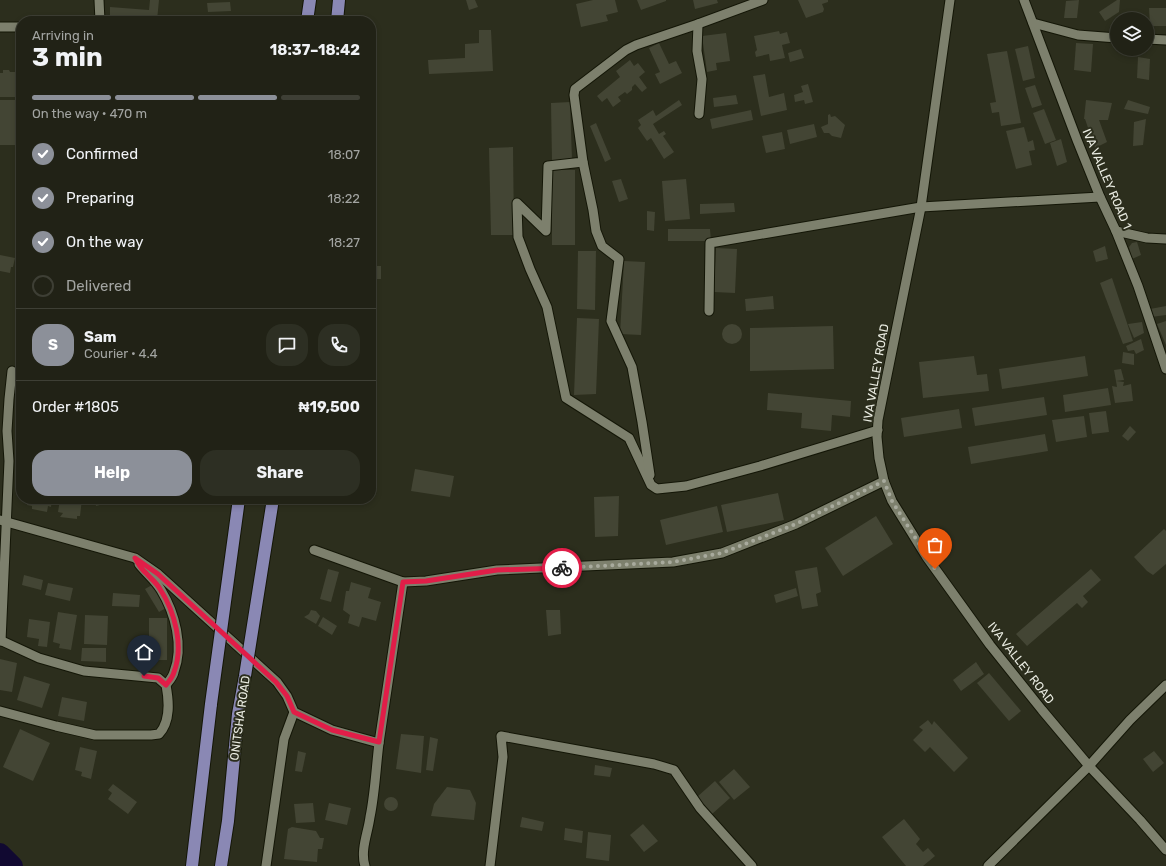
<!DOCTYPE html>
<html lang="en">
<head>
<meta charset="utf-8">
<style>
  body { margin:0; font-family:Rubik,sans-serif; background:#2d2f23; color:#f1f3f6; height:100vh; display:flex; flex-direction:column; font-size:15px; white-space:nowrap }
  * { box-sizing:border-box; margin:0 }
  p { font-size:13px; color:#a2a4a1 }
  .icon { flex:none; width:22px; height:22px; fill:none; stroke:currentColor; stroke-width:2; stroke-linecap:round; stroke-linejoin:round }
  .map { position:relative; flex:1; overflow:hidden }
  .details { position:absolute; left:16px; top:16px; width:360px; height:488px; display:flex; flex-direction:column; background:#212216; border-radius:16px; box-shadow:0 2px 6px #0003,0 0 0 1px #3e3f35 }
  .details>* { flex:none }
  .buttons { position:absolute; left:1110px; top:12px; display:grid; gap:8px }
  .buttons a { display:grid; place-items:center; width:44px; height:44px; border-radius:50%; background:#212216; box-shadow:0 2px 6px #0003,0 0 0 1px #3e3f35; font-size:20px }
  .pin { position:absolute; display:grid; place-items:center; width:34px; height:34px; color:#fff; margin:-41px -17px; border-radius:50% 50% 50% 0; rotate:-45deg; box-shadow:0 0 4px #0007 }
  .pin .icon { rotate:45deg }
  .courier { position:absolute; display:grid; place-items:center; width:40px; height:40px; margin:-20px; border:3px solid #e11d48; border-radius:50%; background:#fff; color:#222; box-shadow:0 1px 5px #0007 }
  .overview em { font-style:normal; font-weight:700 }
  .overview div { display:flex; flex-direction:column-reverse }
  .overview { display:flex; align-items:center; justify-content:space-between; height:68px; padding:0 16px }
  h1 { font-size:26px; font-weight:700; line-height:30px }
  .bar { display:grid; grid-template-columns:repeat(4,1fr); gap:6px 4px; align-content:center; height:48px; padding:0 16px }
  .bar i { height:5px; border-radius:3px; background:#3e3f35 }
  .bar .current { background:#8c9099 }
  .bar p { grid-column:span 4 }
  .line { display:flex; align-items:center; gap:10px; padding:0 16px; border-top:1px solid #3e3f35 }
  .line div { flex:1 }
  .round { display:grid; place-items:center; flex:none; width:42px; height:42px; border-radius:16px; background:#2d2f23 }
  ol { padding:0 16px; list-style:none }
  li { display:flex; align-items:center; gap:12px; height:44px }
  li p { margin-inline-start:auto }
  li .icon { padding:4px; border-radius:50%; background:#8c9099; color:#fff; stroke-width:4 }
  li:last-child { color:#a2a4a1 }
  li i { width:22px; height:22px; border:2px solid #3e3f35; border-radius:50% }
  .primary-button { display:flex; gap:8px; margin-top:auto; padding:8px 16px }
  .primary-button a { flex:1; height:46px; border-radius:16px; background:#8c9099; color:#fff; font-size:16px; font-weight:700; line-height:46px; text-align:center }
  .primary-button a+a { background:#2d2f23; color:#f1f3f6 }
  .map>svg:first-child { display:block }
  .lines { fill:none; stroke-linecap:round; stroke-linejoin:round }
  .river { stroke:#110931; stroke-width:20 }
  .building { fill:#434534 }
  .minor-casing { stroke:#141607; stroke-width:11 }
  .primary-casing { stroke:#141607; stroke-width:14 }
  .minor { stroke:#7d806d; stroke-width:9 }
  .primary { stroke:#8a88b4; stroke-width:12 }
  .primary-bridge-casing { stroke:#141607; stroke-width:14; stroke-linecap:butt }
  .primary-bridge { stroke:#8a88b4; stroke-width:12 }
  .done { stroke:#a8aa9d; stroke-width:4; stroke-dasharray:0 7.2 }
  .route { stroke:#e11d48; stroke-width:5 }
  .labels { text-anchor:middle; stroke-width:4; stroke-linejoin:round; paint-order:stroke }
  .street-label { font-size:12px; fill:#eaece2; stroke:#2c2e1d }
</style>
</head>
<body>
<div class="map">
<svg width="1166" height="866" viewBox="0 0 1166 866">
  <rect width="100%" height="100%" fill="#2c2e1d"/>
  <g class="lines">
    <polyline class="river" points="0,853 13,866"/>
  </g>
  <g class="building">
    <polygon points="150,0 159,0 157,20 110,18 110,7 149,10"/>
    <polygon points="466,0 475,0 478,7 469,10"/>
    <polygon points="593,0 615,0 618,12 606,15 608,21 581,27 576,4"/>
    <polygon points="637,0 666,0 666,1 641,10"/>
    <polygon points="693,0 717,0 718,3 695,9"/>
    <polygon points="798,0 828,0 828,2 822,4 824,9 823,12 806,18"/>
    <polygon points="1079,0 1077,18 1064,18 1066,1"/>
    <polygon points="1117,0 1120,0 1119,12 1105,21 1099,12"/>
    <polygon points="230,2 231,11 208,12 207,3"/>
    <polygon points="1149,8 1166,8 1166,26 1150,26"/>
    <polygon points="479,30 491,30 493,71 429,74 428,60 465,58 465,44 479,43"/>
    <polygon points="779,31 780,34 787,32 790,43 782,45 785,58 770,61 769,54 756,57 755,52 757,50 754,36"/>
    <polygon points="726,33 730,61 716,63 717,70 707,72 702,36"/>
    <polygon points="659,43 669,64 676,61 682,73 660,84 655,74 660,72 649,48"/>
    <polygon points="1076,43 1093,44 1091,72 1074,70"/>
    <polygon points="1028,46 1035,78 1023,81 1015,49"/>
    <polygon points="801,49 804,58 790,62 788,53"/>
    <polygon points="1007,51 1021,123 1001,126 999,112 992,113 990,103 996,102 987,54"/>
    <polygon points="1138,57 1150,59 1149,80 1137,78"/>
    <polygon points="630,60 634,66 638,63 645,72 639,77 647,88 642,92 635,84 632,87 632,90 627,94 625,92 618,97 621,101 613,107 607,98 602,102 597,96 620,77 616,71"/>
    <polygon points="3,70 9,70 10,72 21,72 21,97 0,97 0,73 3,73"/>
    <polygon points="765,74 769,97 784,93 787,110 761,116 753,76"/>
    <polygon points="808,84 813,102 805,104 804,100 795,102 794,95 803,92 801,86"/>
    <polygon points="1035,85 1042,105 1032,108 1025,88"/>
    <polygon points="736,95 738,104 714,107 713,98"/>
    <polygon points="0,100 21,100 21,107 16,107 16,145 0,145"/>
    <polygon points="679,100 682,105 653,124 659,134 664,131 666,134 663,136 674,152 664,159 651,138 647,141 638,128 641,125 638,120 653,110 656,116"/>
    <polygon points="1086,100 1112,103 1108,120 1099,120 1107,142 1095,148 1085,119 1084,119"/>
    <polygon points="1128,100 1150,107 1148,114 1124,109"/>
    <polygon points="570,102 572,160 552,161 551,103"/>
    <polygon points="1044,109 1056,140 1045,144 1033,113"/>
    <polygon points="751,110 753,120 712,129 710,119"/>
    <polygon points="830,114 831,117 835,116 845,125 841,138 832,136 829,133 824,133 821,127 828,124 828,115"/>
    <polygon points="1146,119 1143,145 1133,146 1134,122"/>
    <polygon points="596,123 611,159 605,162 590,126"/>
    <polygon points="814,124 817,137 790,144 787,130"/>
    <polygon points="1024,127 1028,142 1033,140 1035,150 1029,151 1032,165 1016,169 1006,131"/>
    <polygon points="782,132 785,149 766,153 762,136"/>
    <polygon points="1061,139 1067,162 1057,166 1050,143"/>
    <polygon points="513,147 514,235 491,235 489,148"/>
    <rect x="552" y="170" width="23" height="75"/>
    <polygon points="621,179 628,199 619,202 612,181"/>
    <polygon points="686,179 690,219 665,221 662,181"/>
    <polygon points="734,203 735,212 700,214 700,204"/>
    <polygon points="647,211 655,212 654,231 647,230"/>
    <polygon points="668,229 710,229 711,241 668,241"/>
    <polygon points="1137,242 1141,255 1132,259 1129,247 1132,243"/>
    <polygon points="1105,246 1108,259 1096,262 1093,251"/>
    <polygon points="716,248 737,249 735,293 714,292"/>
    <polygon points="578,251 596,251 595,310 577,309"/>
    <polygon points="0,255 15,258 13,267 11,267 10,273 0,271"/>
    <polygon points="624,261 645,262 641,335 620,334"/>
    <polygon points="372,266 381,266 381,279 373,279"/>
    <polygon points="1112,278 1133,341 1123,344 1100,283"/>
    <polygon points="773,296 774,309 746,311 745,299"/>
    <polygon points="1166,306 1166,315 1151,317 1150,309"/>
    <polygon points="577,318 599,319 596,394 574,395"/>
    <polygon points="1166,321 1166,345 1157,324"/>
    <polygon points="1142,322 1144,333 1134,338 1128,324"/>
    <circle cx="732" cy="334" r="10"/>
    <polygon points="833,326 834,369 750,371 750,328"/>
    <polygon points="1141,339 1144,350 1136,354 1134,350 1128,351 1126,346"/>
    <polygon points="1123,352 1134,354 1134,365 1122,363"/>
    <polygon points="974,356 977,375 987,374 989,391 923,398 919,362"/>
    <polygon points="1085,356 1088,376 1002,389 999,369"/>
    <polygon points="1121,369 1124,380 1116,381 1114,370"/>
    <polygon points="1116,381 1124,382 1123,386 1131,384 1133,401 1115,403 1112,386 1117,387"/>
    <polygon points="1108,388 1111,405 1065,412 1063,395"/>
    <polygon points="768,393 851,401 850,417 832,415 831,431 801,428 802,413 767,410"/>
    <polygon points="1044,397 1047,415 975,426 972,408"/>
    <polygon points="959,409 962,428 904,437 901,418"/>
    <polygon points="1106,411 1109,432 1092,434 1089,413"/>
    <polygon points="1084,416 1087,437 1056,442 1052,420"/>
    <polygon points="1130,426 1136,432 1128,441 1122,436"/>
    <polygon points="1045,434 1048,451 971,464 968,447"/>
    <polygon points="415,469 454,476 450,497 411,491"/>
    <polygon points="778,493 784,520 727,532 721,505"/>
    <polygon points="619,496 618,536 595,537 594,497"/>
    <polygon points="28,499 52,499 51,507 48,506 47,512 32,509 32,506 27,505"/>
    <polygon points="60,499 82,499 80,516 77,516 77,519 60,517 63,513 58,512"/>
    <polygon points="95,499 118,499 119,500 96,506"/>
    <polygon points="717,506 723,532 666,545 660,520"/>
    <polygon points="876,516 893,544 843,576 825,548"/>
    <polygon points="1164,529 1166,531 1166,564 1153,575 1147,571 1134,557"/>
    <polygon points="817,567 821,592 816,594 818,606 802,609 795,571"/>
    <polygon points="328,569 339,572 331,602 320,599"/>
    <polygon points="1091,569 1101,580 1083,596 1088,602 1082,608 1077,603 1027,646 1016,634"/>
    <polygon points="24,575 43,580 41,590 22,585"/>
    <polygon points="351,582 371,588 368,598 381,602 376,621 362,617 359,627 348,623 350,615 343,610 346,591 349,591"/>
    <polygon points="48,583 73,588 70,601 45,595"/>
    <polygon points="152,585 166,608 159,612 145,589"/>
    <polygon points="796,588 798,596 776,603 774,595"/>
    <polygon points="113,593 140,595 139,607 112,606"/>
    <polygon points="311,610 316,611 320,616 316,624 304,617 309,614"/>
    <polygon points="546,610 560,610 561,634 548,636"/>
    <polygon points="58,612 77,615 71,650 59,648 60,644 53,642"/>
    <polygon points="85,615 108,616 107,645 84,644"/>
    <polygon points="323,617 337,626 332,635 318,626"/>
    <rect x="149" y="618" width="18" height="42"/>
    <polygon points="29,619 50,622 47,647 38,646 39,639 27,637"/>
    <polygon points="82,648 106,648 106,662 81,661"/>
    <polygon points="0,659 17,663 12,692 0,690"/>
    <polygon points="976,662 984,674 961,691 953,680"/>
    <polygon points="989,673 1021,711 1009,721 977,683"/>
    <polygon points="24,676 50,684 42,708 17,700"/>
    <polygon points="62,697 87,702 84,721 58,716"/>
    <polygon points="928,720 932,725 934,721 968,758 954,772 930,747 925,752 913,740 923,730 919,727"/>
    <polygon points="20,729 50,743 33,781 3,767"/>
    <polygon points="401,734 424,736 421,773 396,769"/>
    <polygon points="430,737 438,739 433,771 426,770"/>
    <polygon points="80,747 97,751 91,779 81,776 82,772 75,770"/>
    <polygon points="298,751 306,753 302,772 295,771"/>
    <polygon points="1154,751 1164,763 1153,772 1143,759"/>
    <polygon points="595,765 612,768 610,777 594,775"/>
    <polygon points="734,769 750,787 734,800 719,782"/>
    <polygon points="715,781 730,798 712,814 697,797"/>
    <polygon points="113,784 137,802 128,814 108,799 112,793 108,790"/>
    <polygon points="447,787 470,790 476,803 474,820 431,816 434,804"/>
    <circle cx="391" cy="804" r="7"/>
    <polygon points="313,803 315,822 296,823 294,804"/>
    <polygon points="329,803 351,808 347,825 325,820"/>
    <polygon points="522,817 544,822 542,831 520,827"/>
    <polygon points="904,819 920,839 916,844 923,852 928,848 935,856 923,866 906,866 882,837"/>
    <polygon points="643,824 658,841 644,852 630,835"/>
    <polygon points="292,827 316,831 320,838 324,838 322,849 318,849 317,862 284,859 288,829"/>
    <polygon points="565,828 583,831 582,843 564,840"/>
    <polygon points="588,832 611,835 609,861 586,858"/>
  </g>
  <g class="lines">
    <g class="minor-casing">
      <g id="minor">
        <polyline points="99,0 100,21"/>
        <polyline points="763,0 698,24 636,45 626,50 575,89 574,95 583,162 548,166 546,231 517,203 518,237 530,269 547,307 566,398 629,438 651,485 657,489 686,486 760,466 878,430"/>
        <polyline points="950,0 921,207 878,420 877,437 879,458 884,481 892,501 926,556 990,645 1042,710 1089,766 1140,820 1166,850"/>
        <polyline points="1024,0 1077,140 1100,197 1116,231 1138,286 1166,369"/>
        <polyline points="1033,23 1078,35 1117,38"/>
        <polyline points="698,24 697,51 702,79 699,114"/>
        <polyline points="0,27 21,27"/>
        <polyline points="1147,39 1166,40"/>
        <polyline points="583,162 593,210 596,231 602,246 619,259 611,321 632,367 642,422 650,475"/>
        <polyline points="1116,231 1147,238 1166,239"/>
        <polyline points="709,311 710,243 921,207 1100,197"/>
        <polyline points="0,520 135,558 158,574 277,682 287,696 294,712 332,730 379,743 403,582"/>
        <polyline points="314,550 403,582 426,581 497,570 673,562 722,553 796,524 884,481"/>
        <path d="M139 564C146 573 155 580 161 590 175 613 184 646 174 672 173 677 169 681 166 685"/>
        <path d="M0 640 39 658 84 671 158 678 166 685C169 701 171 721 159 734L151 735H95L56 726 0 711"/>
        <polyline points="1,641 9,461 7,431 9,399 12,371"/>
        <polyline points="266,866 284,739 294,712"/>
        <path d="M365 866C360 850 368 833 370 817 375 793 376 767 379 743"/>
        <polyline points="490,866 503,757 501,736 654,764 674,770 700,808 752,866"/>
        <polyline points="988,866 1089,766 1130,720 1166,685"/>
      </g>
    </g>
    <g class="primary-casing">
      <g id="primary">
        <polyline points="307,21 310,0"/>
        <polyline points="337,21 339,0"/>
        <polyline points="192,866 211,704"/>
        <polyline points="221,866 228,821 238,714"/>
      </g>
    </g>
    <use href="#minor" class="minor"/>
    <use href="#primary" class="primary"/>
    <g class="primary-bridge-casing">
      <g id="primary-bridge">
        <polyline points="211,704 239,499"/>
        <polyline points="238,714 245,676 273,499"/>
      </g>
    </g>
    <use href="#primary-bridge" class="primary-bridge"/>
  </g>
  <g class="lines">
    <polyline class="done" points="562,568 673,562 722,553 796,524 884,481 892,501 935,569"/>
    <path class="route" d="M144 676 158 678 166 685C169 681 173 677 174 672 184 646 175 612 160 589 156 582 151 579 146 573 141 569 138 563 135 558L158 574 276 682 287 696 294 712 332 730 379 742 403 582 426 581 497 570 562 568"/>
  </g>
  <g class="labels">
    <g class="street-label">
      <text transform="translate(1107 179) rotate(67)" y="4">IVA VALLEY ROAD 1</text>
      <text transform="translate(876 373) rotate(-80)" y="4">IVA VALLEY ROAD</text>
      <text transform="translate(1021 663) rotate(52)" y="4">IVA VALLEY ROAD</text>
      <text transform="translate(240 718) rotate(-82)" y="4">ONITSHA ROAD</text>
    </g>
  </g>
</svg>
<div class="buttons">
<a><svg class="icon" aria-label="layers" viewBox="0 0 24 24"><path d="M12 4l9 5-9 5-9-5zM3 14l9 5 9-5"/></svg></a>
</div>
<div class="pin" style="left:935px;top:569px;background:#ea580c"><svg class="icon" aria-label="bag" viewBox="0 0 24 24"><path d="M5 8h14l-1 12H6zM9 8a3 3 0 0 1 6 0"/></svg></div>
<div class="pin" style="left:144px;top:676px;background:#1f2937"><svg class="icon" aria-label="home" viewBox="0 0 24 24"><path d="M3 11l9-7 9 7M6 9v11h12V9"/></svg></div>
<div class="courier" style="left:562px;top:568px"><svg class="icon" aria-label="bike" viewBox="0 0 24 24"><circle cx="6" cy="16" r="4"/><circle cx="18" cy="16" r="4"/><path d="M6 16l4-8h5l3 8M10 8l3 8H6M13 5h3"/></svg></div>
<section class="details">
<div class="overview"><div><h1>3 min</h1><p>Arriving in</p></div><em>18:37–18:42</em></div>
<div class="bar"><i class="current"></i><i class="current"></i><i class="current"></i><i></i><p>On the way · 470 m</p></div>
<ol>
<li><svg class="icon" aria-label="check" viewBox="0 0 24 24"><path d="M5 12l5 5 9-10"/></svg>Confirmed<p>18:07</p></li>
<li><svg class="icon" aria-label="check" viewBox="0 0 24 24"><path d="M5 12l5 5 9-10"/></svg>Preparing<p>18:22</p></li>
<li><svg class="icon" aria-label="check" viewBox="0 0 24 24"><path d="M5 12l5 5 9-10"/></svg>On the way<p>18:27</p></li>
<li><i></i>Delivered</li>
</ol>
<div class="line" style="height:72px"><b class="round" style="background:#8c9099;color:#fff">S</b><div><b>Sam</b><p>Courier · 4.4</p></div><a class="round"><svg class="icon" aria-label="chat" viewBox="0 0 24 24"><path d="M4 5h16v11H9l-5 4z"/></svg></a><a class="round"><svg class="icon" aria-label="phone" viewBox="0 0 24 24"><path d="M5 4h4l2 5-3 2q2 4 5 5l2-3 5 2v4C11 20 4 13 5 4z"/></svg></a></div>
<div class="line" style="height:52px"><div>Order #1805</div><b>₦19,500</b></div>
<div class="primary-button"><a>Help</a><a>Share</a></div>
</section>
</div>
</body>
</html>
